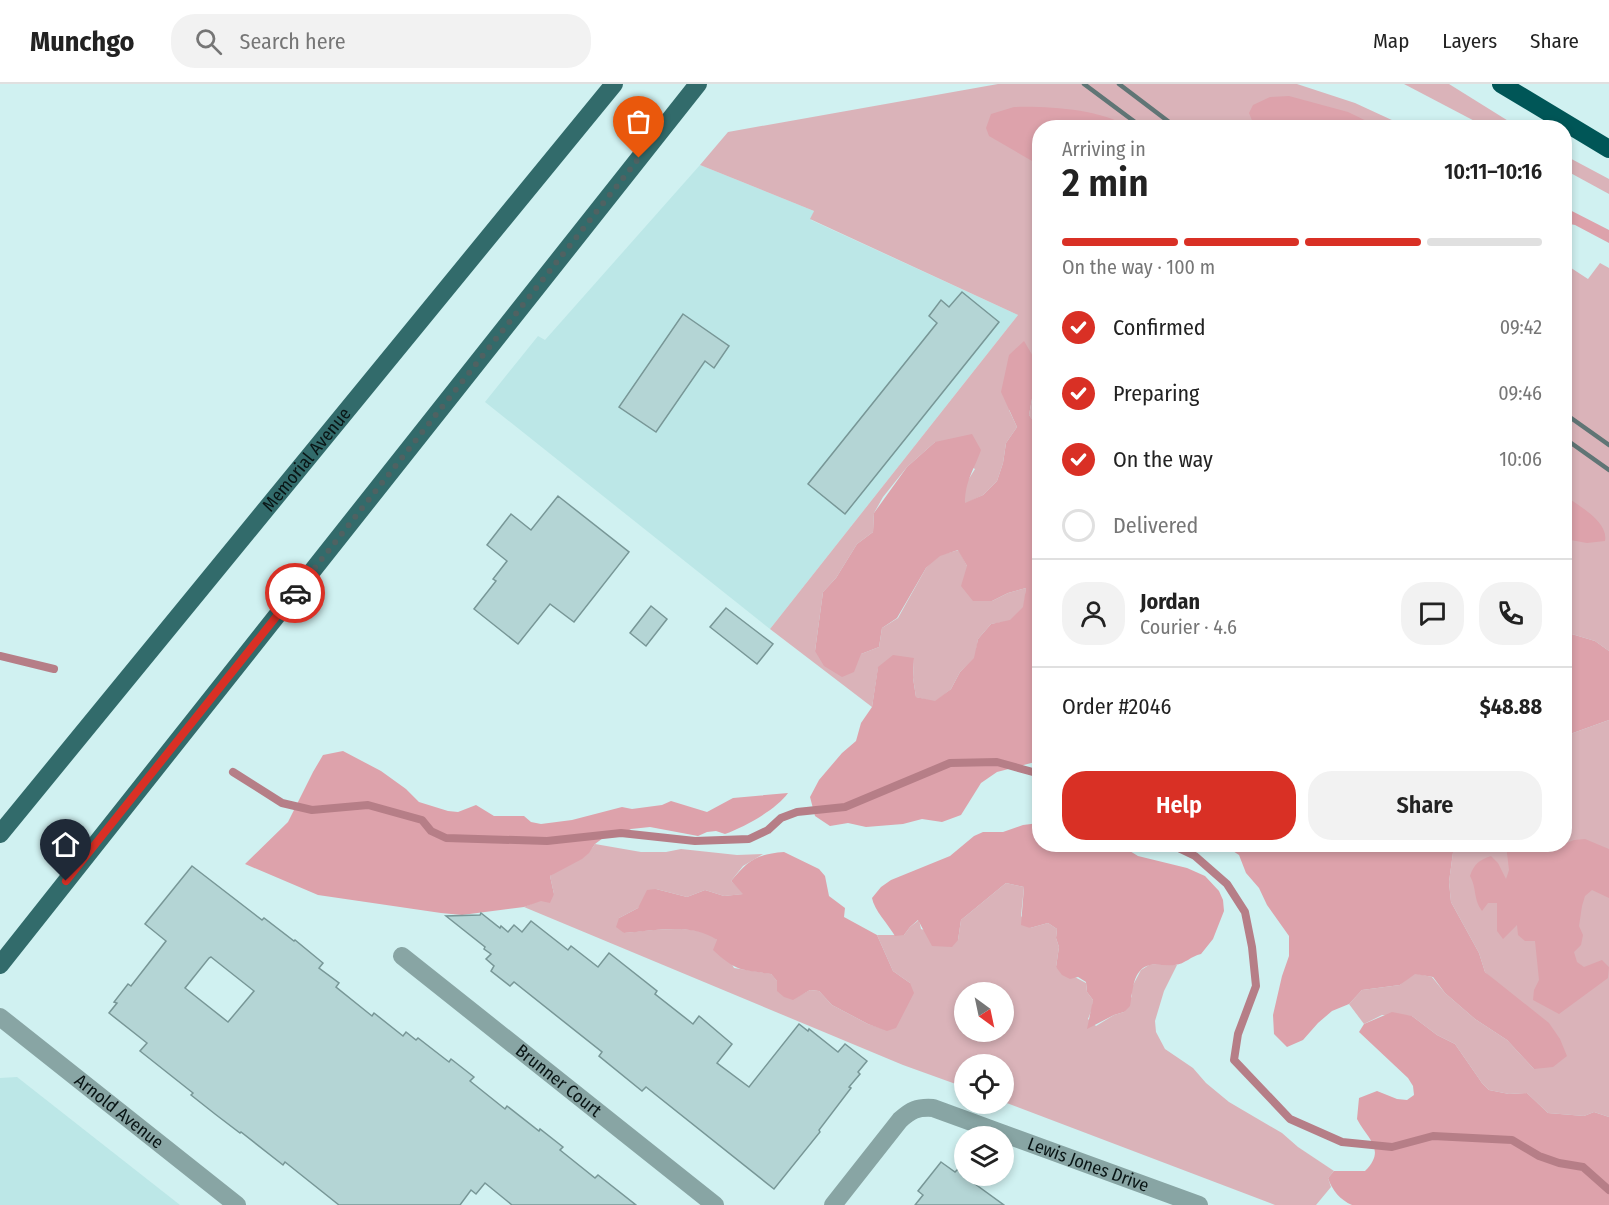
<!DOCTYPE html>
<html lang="en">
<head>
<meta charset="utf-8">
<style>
  body { margin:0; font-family:"Fira Sans Condensed",sans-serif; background:#f2f2f2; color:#222; height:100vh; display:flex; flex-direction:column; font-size:22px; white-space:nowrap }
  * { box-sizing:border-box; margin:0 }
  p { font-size:20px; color:#767676 }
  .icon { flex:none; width:33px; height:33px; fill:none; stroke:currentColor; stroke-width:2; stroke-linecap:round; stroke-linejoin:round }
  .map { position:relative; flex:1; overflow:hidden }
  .sheet { position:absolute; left:1032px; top:36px; width:540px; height:732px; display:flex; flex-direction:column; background:#fff; border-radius:24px; box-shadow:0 3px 9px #0003 }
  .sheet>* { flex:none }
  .needle { width:39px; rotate:147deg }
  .buttons { position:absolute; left:954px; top:898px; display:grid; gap:12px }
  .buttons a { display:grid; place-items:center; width:60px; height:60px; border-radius:50%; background:#fff; box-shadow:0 3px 9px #0003; font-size:30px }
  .pin { position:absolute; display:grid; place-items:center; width:51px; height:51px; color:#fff; margin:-62px -26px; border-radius:50% 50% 50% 0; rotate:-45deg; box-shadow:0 0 6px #0007 }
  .pin .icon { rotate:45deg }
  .courier { position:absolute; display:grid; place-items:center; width:60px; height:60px; margin:-30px; border:4px solid #d93025; border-radius:50%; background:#fff; color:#222; box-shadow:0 2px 8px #0007 }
  .summary em { font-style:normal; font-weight:600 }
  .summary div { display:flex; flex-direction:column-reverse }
  .summary { display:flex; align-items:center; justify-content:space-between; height:102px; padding:0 30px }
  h1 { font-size:39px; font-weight:600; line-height:45px }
  .bar { display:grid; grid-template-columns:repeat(4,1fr); gap:9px 6px; align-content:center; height:72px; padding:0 30px }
  .bar i { height:8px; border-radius:4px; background:#e0e0e0 }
  .bar .on { background:#d93025 }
  .bar p { grid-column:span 4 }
  .line { display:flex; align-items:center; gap:15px; padding:0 30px; border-top:2px solid #e0e0e0 }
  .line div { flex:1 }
  .round { display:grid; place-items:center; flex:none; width:63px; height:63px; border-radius:24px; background:#f2f2f2 }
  ol { padding:0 30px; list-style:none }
  li { display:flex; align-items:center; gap:18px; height:66px }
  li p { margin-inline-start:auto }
  li .icon { padding:6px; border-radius:50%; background:#d93025; color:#fff; stroke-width:4 }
  li:last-child { color:#767676 }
  li i { width:33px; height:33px; border:3px solid #e0e0e0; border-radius:50% }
  .action { display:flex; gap:12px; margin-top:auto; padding:12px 30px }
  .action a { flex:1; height:69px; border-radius:24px; background:#d93025; color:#fff; font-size:24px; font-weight:600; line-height:69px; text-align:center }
  .action a+a { background:#f2f2f2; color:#222 }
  header { display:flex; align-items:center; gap:36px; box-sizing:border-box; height:84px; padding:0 30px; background:#fff; border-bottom:2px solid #e0e0e0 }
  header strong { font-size:28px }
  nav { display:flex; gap:33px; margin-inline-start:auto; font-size:21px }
  .search { width:420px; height:54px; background:#f2f2f2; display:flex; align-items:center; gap:15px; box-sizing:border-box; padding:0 21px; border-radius:24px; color:#767676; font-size:22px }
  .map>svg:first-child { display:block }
  .built { fill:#bce7e7 }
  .green { fill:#dab3b9; fill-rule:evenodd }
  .forest { fill:#dda2ab }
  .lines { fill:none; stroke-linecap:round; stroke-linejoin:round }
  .stream { stroke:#b67e87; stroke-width:8 }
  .building { fill:#b4d5d5; stroke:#789797; stroke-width:1.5; fill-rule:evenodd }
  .minor { stroke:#88a5a4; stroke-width:18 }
  .major { stroke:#326b6b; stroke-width:18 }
  .highway { stroke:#005657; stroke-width:18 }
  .rail { stroke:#607575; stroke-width:4.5 }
  .done { stroke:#4f6262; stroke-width:6; stroke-dasharray:0 10.8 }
  .route { stroke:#d93025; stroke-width:8 }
  .labels { text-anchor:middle; stroke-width:4.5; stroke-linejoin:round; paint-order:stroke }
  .street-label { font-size:18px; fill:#091515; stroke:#ddfffe }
</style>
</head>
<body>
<header>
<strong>Munchgo</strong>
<div class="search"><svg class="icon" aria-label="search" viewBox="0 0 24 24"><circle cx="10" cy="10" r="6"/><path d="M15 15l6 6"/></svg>Search here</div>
<nav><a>Map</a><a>Layers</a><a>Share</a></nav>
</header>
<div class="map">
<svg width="1609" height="1121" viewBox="0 0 1609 1121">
  <rect width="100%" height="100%" fill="#d0f1f1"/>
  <g class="built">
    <polygon points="700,81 814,127 811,136 1018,231 770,545 485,318 538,252 545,256"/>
    <polygon points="17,993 180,1121 0,1121 0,994"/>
  </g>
  <g class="green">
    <polygon points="998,0 1297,0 1355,19 1407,43 1040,44 1039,346 1029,331 1036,293 1009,326 1017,343 1006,359 1003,379 997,397 983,411 965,420 965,401 975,385 935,358 907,383 883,413 874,429 873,448 857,460 836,494 823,508 815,567 861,570 879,563 882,544 898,534 926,484 940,471 959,466 967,482 992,517 1008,509 1026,504 1024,523 1010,537 991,540 978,555 975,574 960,588 951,605 935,618 916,613 913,594 914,574 878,584 872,623 770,545 1018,231 810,135 814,127 700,81 728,48"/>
    <polygon points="1404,0 1449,0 1518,43 1486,43"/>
    <polygon points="1564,71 1609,95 1609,110 1565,86"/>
    <polygon points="1600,179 1609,184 1609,567 1595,557 1565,548 1565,180 1588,195"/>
    <polygon points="1609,636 1609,1033 1594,1028 1584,1032 1548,1029 1527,1009 1509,1010 1489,1006 1482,999 1455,960 1437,951 1412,932 1382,931 1364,940 1349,920 1362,906 1400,901 1414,889 1432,893 1445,909 1475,935 1507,956 1534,985 1499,901 1485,888 1479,869 1451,818 1449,798 1454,761 1564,760 1565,656 1573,649"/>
    <path d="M595 760 641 768H666L681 765 737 771 763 770 743 782 731 797 744 810 724 812 705 806 687 813 656 805 638 824 619 834 624 849C647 847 699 838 717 856 724 863 729 875 734 884L771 890 793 915 810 906 819 907 832 921 868 940 887 946 910 899 893 887 877 851H904L910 843 919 836 921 845 958 856 961 836 1006 799 1024 803 1021 832 1030 844 1048 839 1057 845 1056 854 1059 863 1056 883 1086 899 1087 908 1093 916 1092 925 1088 935 1096 942 1114 931 1124 928 1132 912V903L1141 886 1149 881H1177L1164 907 1155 937 1156 948 1165 965 1193 984 1206 999 1229 1018 1282 1049 1298 1063 1334 1087 1328 1094 1331 1103 1316 1121H1275L1004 1018V981H964V1003L903 981 524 823 554 810 550 792C566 780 584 778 595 760ZM964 909H1004V948H964Z"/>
  </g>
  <g class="forest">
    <polygon points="1289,12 1348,28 1379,43 1259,44 1253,39 1249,29 1253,21 1270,13"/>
    <path d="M1014 23C1047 22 1101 25 1128 43L1040 44 1039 81 989 52 986 44 991 30Z"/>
    <polygon points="1564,123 1609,146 1609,159 1575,141 1565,139"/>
    <path d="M1024 257 1034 274 1036 293 1029 331 1040 346 1039 677 997 688 981 699 961 731 942 738 922 735 903 740 866 743 848 739 830 742 815 732 810 713 819 696 842 669 856 657 861 639 872 623 878 583 893 571 914 574 913 594 916 613 935 617 951 605 960 588 974 574 978 555 991 540 1010 536 1023 523 1026 504 1008 509 992 517H973L961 502 967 482 958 466 940 472 926 484 897 534 882 544 879 563 861 570 854 588 842 593 824 582 815 567 823 508 836 494 857 460 873 448 874 429 907 383 935 358 972 350 981 366C974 386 965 397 965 419L983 411 997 397 1003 379 1006 359 1017 343 1001 308 1009 271Z"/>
    <path d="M1565 412C1578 421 1609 438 1605 457L1587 459 1565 455Z"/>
    <polygon points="1565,548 1595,557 1609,567 1609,636 1573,649 1565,656"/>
    <path d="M343 667 381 687 406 705 419 718 448 727 458 728 476 721 494 732H524L531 738 541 740 572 736 622 723 632 725 662 721 671 717 707 728 733 714 788 709C776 726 744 743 725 750L716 747 707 748 698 752 650 743 631 745 618 752 603 754 595 760 589 769 582 775 550 792 554 810 550 819 541 817 524 823 462 831 441 829 318 811 245 780 288 738 313 688 323 671Z"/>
    <path d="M1039 739 1040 760 1120 761 1138 772 1187 784 1205 792 1219 807 1223 816 1224 827 1213 855 1201 870C1191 872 1185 880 1175 881 1167 882 1158 880 1150 881 1132 885 1133 908 1130 922L1124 928 1114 931 1087 945 1093 916 1087 908 1086 898 1078 893 1070 895 1062 891 1056 883 1059 863 1056 854 1057 845 1048 839 1030 844 1021 841 1024 803 1006 799 961 836 958 856 952 863 932 862 918 836 910 843 904 851 895 852C888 840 874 826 872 814L881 803 891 796 950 772 974 752 983 748H1003L1023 741Z"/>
    <path d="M1585 755 1609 765V814L1592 806 1585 812 1582 822 1579 842 1583 851 1581 861 1574 868 1577 878 1584 883 1602 876 1609 883 1608 894 1559 930 1533 916 1534 906 1539 896 1535 857H1525L1518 851 1517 841 1503 855 1497 847V819H1488L1482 827C1473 816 1477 804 1470 792 1474 780 1479 776 1491 772L1498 779 1506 795 1509 786 1506 761 1564 760 1574 756Z"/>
    <polygon points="1224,761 1454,761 1449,798 1451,818 1479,869 1485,888 1549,939 1560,955 1567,972 1553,983 1534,985 1507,956 1475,935 1445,909 1433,893 1415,890 1400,901 1362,906 1349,920 1332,927 1318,939 1303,956 1287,963 1274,950 1273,931 1282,892 1289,872 1289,852 1267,821 1259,804 1246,789 1239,771"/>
    <path d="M784 768 819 785 825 792 829 812 845 824 844 833 877 851 893 887 910 899 914 909 896 944 887 947 868 940 832 921 819 907 810 906 793 916 784 913 777 907V897L771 890C740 885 737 888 713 866L717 856C691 838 654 847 624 849L616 843 619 834 638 824 647 806 656 805 687 813 705 806 724 812 743 810 731 797C748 776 757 770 784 768Z"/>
    <path d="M1392 928 1412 932 1437 951 1455 960 1482 999 1489 1006 1509 1010 1527 1009 1548 1029 1584 1032 1594 1028 1609 1033V1121H1352C1340 1116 1332 1106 1328 1094L1334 1087H1365C1387 1065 1367 1055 1357 1035L1359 1014 1377 1007 1397 1015 1407 1016 1414 1011 1413 1002 1408 994 1359 948 1364 940Z"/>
  </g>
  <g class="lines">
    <g class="stream">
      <polyline points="0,572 54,585"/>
      <polyline points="233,688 282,719 312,726 368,721 422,736 431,747 446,754 547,757 621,749 695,757 749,755 768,746 781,734 797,728 845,723 950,679 997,678 1040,690"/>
      <polyline points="1170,760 1195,772 1227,800 1245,828 1252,863 1256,902 1238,950 1234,976 1290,1035 1342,1058 1392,1063 1433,1052 1512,1056 1539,1072 1559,1079 1583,1083 1609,1106"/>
    </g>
  </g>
  <g class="building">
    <polygon points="962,208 999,238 845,430 808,400 937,239 929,232 941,216 949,223"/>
    <polygon points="683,230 729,262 714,284 705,277 656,348 619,323"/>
    <polygon points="558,412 629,468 574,538 550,520 518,560 474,525 496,497 493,495 507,477 487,461 511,430 531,446"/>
    <polygon points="651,522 667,535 646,562 630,549"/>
    <polygon points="726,524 773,560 757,580 710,543"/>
    <path d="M192 782 262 836 264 834 294 857 295 856 323 879 319 884 339 899 336 903 372 932 374 929 403 952 406 948 416 956 418 954 449 978 451 975 474 993 470 997 505 1025 507 1022 539 1047 540 1045 563 1063 560 1066 595 1094 598 1091 636 1121H512L485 1099 476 1110 471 1106 460 1121H339L285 1078 283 1081 241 1048 240 1049 215 1030 191 1011 193 1009 140 967 147 959 109 929 117 919 114 918 128 900 131 902 166 857 145 840ZM211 873 254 907 228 938 185 904 209 874Z"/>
    <polygon points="481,829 500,844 501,842 508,848 514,841 522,848 531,837 568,866 571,862 598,883 609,869 657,907 655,910 693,940 699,932 732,960 717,979 749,1003 799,940 808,947 809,945 838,968 845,960 867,977 858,988 860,990 849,1003 851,1004 819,1046 820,1048 774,1105 646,1003 642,1007 599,972 602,968 514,898 510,902 491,887 494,882 486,875 491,870 484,865 485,863 446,832 480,831"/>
    <polygon points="941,1078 955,1088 958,1085 964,1092 1004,1121 915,1121 923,1111 918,1107"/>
  </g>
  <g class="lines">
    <g class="minor">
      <path id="s1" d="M402 872 715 1121"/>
      <path id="s2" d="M0 933 237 1121"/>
      <path id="s3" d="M833 1121 900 1036C911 1026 917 1023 933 1024L1199 1121"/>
    </g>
    <g class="major">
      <path id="s4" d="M0 750 614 0"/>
      <polyline points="0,881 698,0"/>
    </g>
    <polyline class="highway" points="1501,0 1609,65"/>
    <g class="rail">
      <polyline points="1084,0 1143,44"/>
      <polyline points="1119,0 1177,44"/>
      <polyline points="1564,329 1609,361"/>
      <polyline points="1564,354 1609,386"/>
    </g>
  </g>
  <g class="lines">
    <polyline class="done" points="295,509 639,74"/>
    <polyline class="route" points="66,797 295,509"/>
  </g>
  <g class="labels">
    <g class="street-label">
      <text dy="6" stroke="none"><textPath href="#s4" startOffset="484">Memorial Avenue</textPath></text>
      <text dy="6" stroke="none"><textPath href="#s1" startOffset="200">Brunner Court</textPath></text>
      <text dy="6" stroke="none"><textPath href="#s2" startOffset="152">Arnold Avenue</textPath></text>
      <text dy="6" stroke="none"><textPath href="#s3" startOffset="310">Lewis Jones Drive</textPath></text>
    </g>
  </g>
</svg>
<div class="buttons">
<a><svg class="needle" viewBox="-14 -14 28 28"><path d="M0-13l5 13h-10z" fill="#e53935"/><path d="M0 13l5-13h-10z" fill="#767676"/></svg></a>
<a><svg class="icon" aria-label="locate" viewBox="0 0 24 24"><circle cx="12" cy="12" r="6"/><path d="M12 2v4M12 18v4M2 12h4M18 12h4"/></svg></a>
<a><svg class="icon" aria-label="layers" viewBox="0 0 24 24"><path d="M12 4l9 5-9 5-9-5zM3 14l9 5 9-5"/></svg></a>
</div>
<div class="pin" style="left:639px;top:74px;background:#ea580c"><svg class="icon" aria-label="bag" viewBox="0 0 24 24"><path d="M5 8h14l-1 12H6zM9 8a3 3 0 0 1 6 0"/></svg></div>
<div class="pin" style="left:66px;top:797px;background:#1f2937"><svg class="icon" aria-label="home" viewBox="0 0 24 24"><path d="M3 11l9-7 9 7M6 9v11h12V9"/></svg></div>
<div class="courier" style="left:295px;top:509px"><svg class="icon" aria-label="car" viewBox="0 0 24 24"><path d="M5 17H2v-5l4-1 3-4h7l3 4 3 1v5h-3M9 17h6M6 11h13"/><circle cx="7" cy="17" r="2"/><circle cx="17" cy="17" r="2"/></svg></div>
<section class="sheet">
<div class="summary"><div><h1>2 min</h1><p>Arriving in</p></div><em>10:11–10:16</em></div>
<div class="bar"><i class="on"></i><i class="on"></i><i class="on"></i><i></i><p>On the way · 100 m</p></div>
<ol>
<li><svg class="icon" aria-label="check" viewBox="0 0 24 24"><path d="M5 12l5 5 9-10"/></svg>Confirmed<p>09:42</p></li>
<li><svg class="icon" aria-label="check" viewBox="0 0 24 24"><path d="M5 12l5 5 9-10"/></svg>Preparing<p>09:46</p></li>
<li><svg class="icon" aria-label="check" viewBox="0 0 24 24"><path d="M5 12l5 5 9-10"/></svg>On the way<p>10:06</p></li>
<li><i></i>Delivered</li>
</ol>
<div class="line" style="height:108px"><a class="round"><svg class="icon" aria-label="person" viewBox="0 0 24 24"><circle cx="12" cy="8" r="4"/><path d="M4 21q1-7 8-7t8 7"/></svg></a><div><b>Jordan</b><p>Courier · 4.6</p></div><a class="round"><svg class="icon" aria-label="chat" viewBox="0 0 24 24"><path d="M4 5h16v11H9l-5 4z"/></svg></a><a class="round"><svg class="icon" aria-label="phone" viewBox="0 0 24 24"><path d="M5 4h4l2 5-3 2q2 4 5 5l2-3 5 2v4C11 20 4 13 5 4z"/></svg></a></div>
<div class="line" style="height:78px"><div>Order #2046</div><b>$48.88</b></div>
<div class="action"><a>Help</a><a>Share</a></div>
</section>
</div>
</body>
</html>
